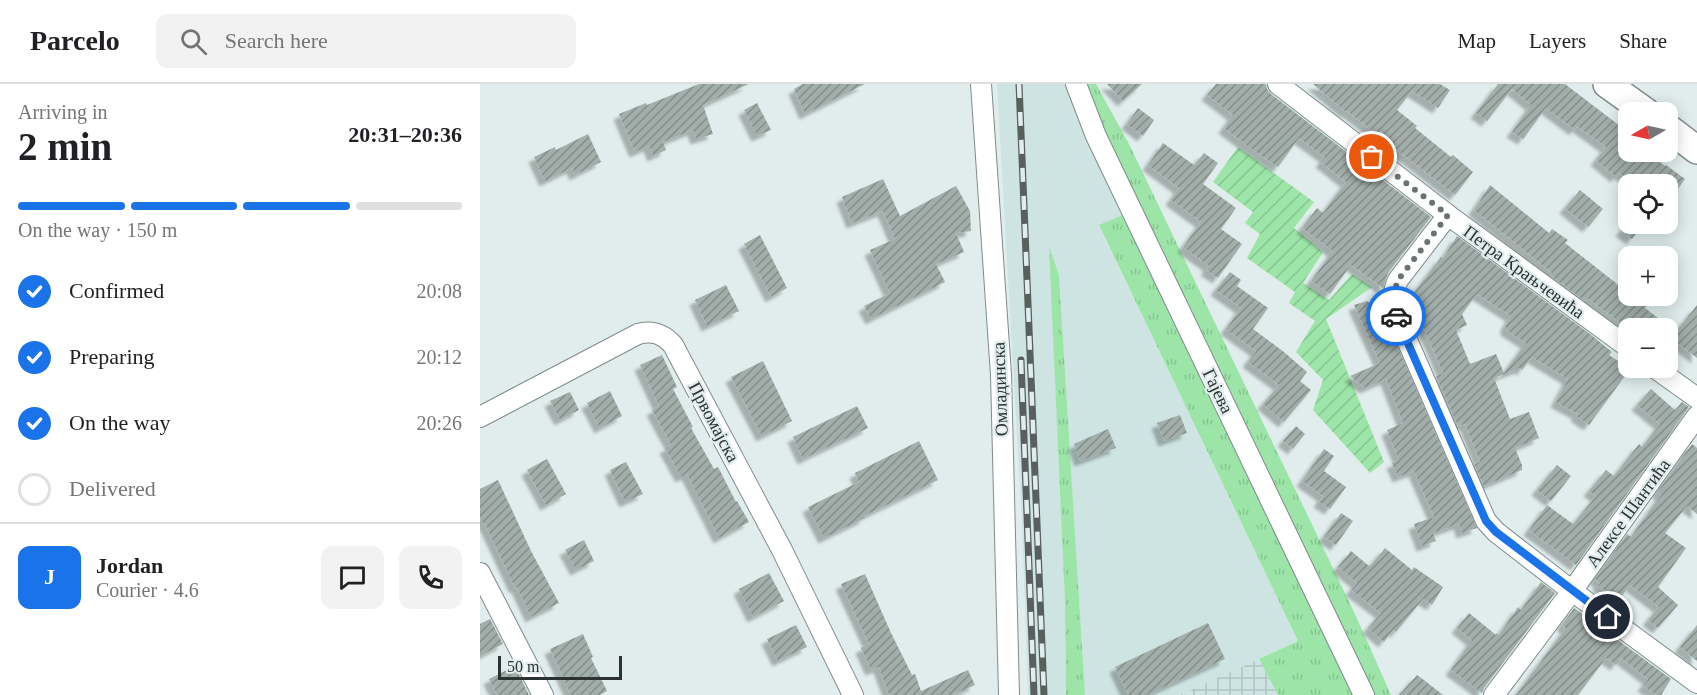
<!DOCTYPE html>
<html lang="en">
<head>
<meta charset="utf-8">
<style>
  body { margin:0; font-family:"Times New Roman",serif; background:#f2f2f2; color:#202124; height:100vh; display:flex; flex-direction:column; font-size:22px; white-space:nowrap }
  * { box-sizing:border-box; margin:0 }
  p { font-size:20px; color:#757577 }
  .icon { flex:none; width:33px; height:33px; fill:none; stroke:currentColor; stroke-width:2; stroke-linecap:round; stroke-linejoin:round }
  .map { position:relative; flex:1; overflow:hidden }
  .details { display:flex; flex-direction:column; background:#fff; width:480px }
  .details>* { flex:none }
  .needle { width:39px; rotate:261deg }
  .tools { position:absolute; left:1138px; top:18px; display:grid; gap:12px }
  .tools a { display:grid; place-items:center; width:60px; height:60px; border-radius:12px; background:#fff; box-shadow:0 3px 15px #0003; font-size:30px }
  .scale { position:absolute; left:18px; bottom:15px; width:124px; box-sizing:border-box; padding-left:6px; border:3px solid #2c3131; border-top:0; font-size:16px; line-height:21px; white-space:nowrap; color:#2c3131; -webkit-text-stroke:4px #e0edec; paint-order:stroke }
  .pin { position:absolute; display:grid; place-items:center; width:51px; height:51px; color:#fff; margin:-26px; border:3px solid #fff; border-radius:50%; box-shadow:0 2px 6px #0007 }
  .courier { position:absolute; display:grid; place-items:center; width:60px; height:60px; margin:-30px; border:4px solid #1a73e8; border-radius:50%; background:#fff; color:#222; box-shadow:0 2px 8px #0007 }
  .summary em { font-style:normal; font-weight:700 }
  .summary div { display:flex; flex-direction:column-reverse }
  .summary { display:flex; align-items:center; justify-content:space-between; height:102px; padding:0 18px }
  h1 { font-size:39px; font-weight:700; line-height:45px }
  .bar { display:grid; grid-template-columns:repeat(4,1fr); gap:9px 6px; align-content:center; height:72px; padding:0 18px }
  .bar i { height:8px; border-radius:4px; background:#e0e0e0 }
  .bar .selected { background:#1a73e8 }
  .bar p { grid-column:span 4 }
  .line { display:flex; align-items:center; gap:15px; padding:0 18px; border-top:2px solid #e0e0e0 }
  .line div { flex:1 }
  .round { display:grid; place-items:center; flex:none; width:63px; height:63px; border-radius:12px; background:#f2f2f2 }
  ol { padding:0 18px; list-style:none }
  li { display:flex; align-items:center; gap:18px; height:66px }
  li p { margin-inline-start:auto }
  li .icon { padding:6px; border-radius:50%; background:#1a73e8; color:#fff; stroke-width:4 }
  li:last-child { color:#757577 }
  li i { width:33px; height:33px; border:3px solid #e0e0e0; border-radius:50% }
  header { display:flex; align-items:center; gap:36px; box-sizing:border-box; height:84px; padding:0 30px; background:#fff; border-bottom:2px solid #e0e0e0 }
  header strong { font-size:28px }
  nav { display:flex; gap:33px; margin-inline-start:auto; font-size:21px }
  .search { width:420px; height:54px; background:#f2f2f2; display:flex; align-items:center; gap:15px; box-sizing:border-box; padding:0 21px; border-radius:12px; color:#757577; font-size:22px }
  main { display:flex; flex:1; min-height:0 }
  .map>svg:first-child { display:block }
  .built { fill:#cde4e2 }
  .industrial { fill:url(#industrial-grid) }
  .grass { fill:url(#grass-tufts) }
  .garden { fill:url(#garden-furrows) }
  .building { fill:url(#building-hatch); fill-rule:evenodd; filter:url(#shadow) }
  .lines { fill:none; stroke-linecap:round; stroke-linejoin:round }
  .street-casing { stroke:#7f8c8b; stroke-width:22 }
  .secondary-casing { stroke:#7f8c8b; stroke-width:30 }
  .street { stroke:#fff; stroke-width:20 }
  .secondary { stroke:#fff; stroke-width:27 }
  .rail-casing { stroke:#585f5e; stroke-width:7 }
  .rail { stroke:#e0edec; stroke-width:4.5; stroke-dasharray:14; stroke-linecap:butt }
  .done { stroke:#6b7372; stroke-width:6; stroke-dasharray:0 10.8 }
  .route { stroke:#1a73e8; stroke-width:8 }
  .labels { text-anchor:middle; stroke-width:4.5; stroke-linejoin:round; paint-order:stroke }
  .street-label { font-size:18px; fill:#2c3131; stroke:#e0edec }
</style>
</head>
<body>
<header>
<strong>Parcelo</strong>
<div class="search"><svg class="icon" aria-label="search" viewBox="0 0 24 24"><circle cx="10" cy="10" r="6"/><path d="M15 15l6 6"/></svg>Search here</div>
<nav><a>Map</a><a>Layers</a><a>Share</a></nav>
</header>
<main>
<section class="details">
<div class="summary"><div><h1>2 min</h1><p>Arriving in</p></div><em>20:31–20:36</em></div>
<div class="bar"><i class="selected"></i><i class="selected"></i><i class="selected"></i><i></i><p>On the way · 150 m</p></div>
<ol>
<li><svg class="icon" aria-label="check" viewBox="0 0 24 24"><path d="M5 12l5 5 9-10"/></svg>Confirmed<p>20:08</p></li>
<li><svg class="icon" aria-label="check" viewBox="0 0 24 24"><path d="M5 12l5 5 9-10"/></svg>Preparing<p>20:12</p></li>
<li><svg class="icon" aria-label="check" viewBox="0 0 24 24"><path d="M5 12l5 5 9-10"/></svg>On the way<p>20:26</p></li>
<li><i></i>Delivered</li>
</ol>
<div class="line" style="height:108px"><b class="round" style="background:#1a73e8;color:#fff">J</b><div><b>Jordan</b><p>Courier · 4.6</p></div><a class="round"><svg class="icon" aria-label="chat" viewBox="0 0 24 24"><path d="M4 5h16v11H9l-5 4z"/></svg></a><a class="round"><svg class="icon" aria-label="phone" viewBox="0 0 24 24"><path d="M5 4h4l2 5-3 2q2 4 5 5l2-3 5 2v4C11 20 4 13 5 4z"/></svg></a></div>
</section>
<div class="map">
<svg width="1217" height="611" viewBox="0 0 1217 611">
  <defs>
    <pattern id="industrial-grid" width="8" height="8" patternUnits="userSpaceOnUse" patternTransform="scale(1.5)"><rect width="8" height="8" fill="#cde4e2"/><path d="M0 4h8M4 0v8" fill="none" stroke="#b0c4c2"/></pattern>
    <pattern id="grass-tufts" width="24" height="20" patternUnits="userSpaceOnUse" patternTransform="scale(1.5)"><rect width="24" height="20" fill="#9de4a8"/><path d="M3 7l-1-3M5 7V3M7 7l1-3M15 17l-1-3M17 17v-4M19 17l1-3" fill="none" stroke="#87c491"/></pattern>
    <pattern id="garden-furrows" width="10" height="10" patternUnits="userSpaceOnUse" patternTransform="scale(1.5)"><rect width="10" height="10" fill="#9de4a8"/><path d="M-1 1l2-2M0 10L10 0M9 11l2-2" fill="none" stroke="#87c491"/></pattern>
    <pattern id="building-hatch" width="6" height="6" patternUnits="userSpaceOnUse" patternTransform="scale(1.5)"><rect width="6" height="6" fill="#a2aea9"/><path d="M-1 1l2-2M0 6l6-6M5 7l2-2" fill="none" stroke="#848e8a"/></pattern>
    <filter id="shadow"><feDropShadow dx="-5.5" dy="5.5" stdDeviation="1.5" flood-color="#0004"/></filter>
  </defs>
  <rect width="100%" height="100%" fill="#e0edec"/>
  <polygon class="built" points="517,0 590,0 643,131 619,142 818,557 700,611 605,611 579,191 570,165 585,519 586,611 548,611 542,439"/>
  <polygon class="industrial" points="779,575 798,611 700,611"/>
  <g class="grass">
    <polygon points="590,0 616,0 649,60 875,530 911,611 798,611 779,575 818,557 619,141 643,131"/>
    <polygon points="569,162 579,191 605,611 586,611 585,519"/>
  </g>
  <polygon class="garden" points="758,63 834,118 814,144 843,168 823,199 849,216 872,190 892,203 846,235 904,378 890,389 833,326 843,296 816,268 835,237 809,219 815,208 767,174 780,150 765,139 773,128 733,98"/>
  <g class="building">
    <polygon points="219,0 269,0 223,21 233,50 216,55 213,46 183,58 186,66 173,72 169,62 155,68 139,30 166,19 167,21"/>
    <polygon points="323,0 385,0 325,30 314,5"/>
    <polygon points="627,0 662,0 643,17"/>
    <polygon points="736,0 786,0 787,5 791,10 951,133 908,189 903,204 871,181 850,210 831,197 853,167 822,144 837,124 843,129 866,98 841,78 845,73 819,54 798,83 773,66 744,44 753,31 727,11"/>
    <polygon points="833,0 960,0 970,6 958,24 923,1 932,7 917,26 937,42 935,44 971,73 973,71 993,88 975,111 867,27 866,28"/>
    <polygon points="1018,0 1085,0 1140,42 1138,44 1149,53 1149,68 1166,68 1185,82 1186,81 1205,95 1188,119 1188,100 1154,100 1139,89 1136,93 1116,76 1126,63 1097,42 1095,46 1066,24 1043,55 1032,48 1051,21 1032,5 1007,37 996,29"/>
    <polygon points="277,19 291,46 277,52 264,26"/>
    <polygon points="658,24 674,36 663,52 647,40"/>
    <polygon points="108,50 121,78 95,91 92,84 65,97 54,73 75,63 76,66"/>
    <polygon points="683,59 714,81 724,69 738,79 723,100 756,124 741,145 762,160 738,194 726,186 729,182 703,163 721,138 691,116 699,104 668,81"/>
    <polygon points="403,95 420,132 476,102 490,127 491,147 476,149 484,168 456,180 465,198 391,235 384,222 410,209 390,166 415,155 403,127 372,139 362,113"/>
    <polygon points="1010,101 1069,149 1072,145 1088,156 1085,159 1146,207 1147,205 1149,207 1149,212 1155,212 1167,221 1165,224 1191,244 1148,244 1107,214 1105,217 1070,191 1072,189 994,126"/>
    <polygon points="1100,106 1123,125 1108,143 1085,124"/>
    <polygon points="1147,140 1163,140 1152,155 1141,147"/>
    <polygon points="280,151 307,204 291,213 264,160"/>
    <path d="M977 152 1110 250 1132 268 1129 271 1150 285 1109 341 1096 332 1098 330 1076 318 1088 295 1052 273 1042 286 1040 284 1014 294 1030 335 1049 328 1059 354 1035 364 1042 381V386L1004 402 994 380 1000 378 985 340 978 342 956 292 963 289 940 235H942L931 213 961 173 963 174ZM997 210 1031 232 1026 241V246L1046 259 1024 289 1016 270 990 280 976 246 987 241 982 230Z"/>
    <polygon points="750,188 761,196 757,202 788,224 773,245 804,268 827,288 820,297 831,306 804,338 783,320 799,301 768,278 776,267 746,245 761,224 736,206"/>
    <polygon points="246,201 259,227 227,242 215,216"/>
    <polygon points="887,217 903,229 997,444 982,449 979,440 953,449 956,457 942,462 934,440 954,433 934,387 918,393 912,379 919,376 907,346 923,339 906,295 885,304 870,292 900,279 874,221"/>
    <polygon points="1217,221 1217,274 1191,254"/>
    <polygon points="182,271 197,303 193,305 213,343 211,344 234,385 238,383 256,418 257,417 269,438 239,454 207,390 201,393 185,364 191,361 172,326 179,322 160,281"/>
    <polygon points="283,277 312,337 282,352 251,293"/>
    <polygon points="1171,305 1195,326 1202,318 1209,323 1096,481 1049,446 1067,421 1093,440 1116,412 1109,407 1126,386 1134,392 1159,360 1162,363 1180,340 1157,321"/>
    <polygon points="130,307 142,332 120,344 107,319"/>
    <polygon points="90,308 99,326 80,336 70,317"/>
    <polygon points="377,322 388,344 323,375 313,353"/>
    <polygon points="700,331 707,349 684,357 677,339"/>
    <polygon points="816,342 825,350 813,365 803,357"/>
    <polygon points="628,345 636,364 600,377 594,360"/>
    <polygon points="439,357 458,396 384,432 385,434 344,454 328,423 379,398 375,389"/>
    <polygon points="1212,360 1217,364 1217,430 1207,422 1185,449 1206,464 1178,503 1198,521 1178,544 1168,536 1179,523 1150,501 1138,517 1118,501 1120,499 1115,495 1147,450 1151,453 1181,411 1177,408"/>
    <polygon points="844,365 854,372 844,387 866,403 850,425 839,418 843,412 822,397"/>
    <polygon points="67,375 86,410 66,421 47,386"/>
    <polygon points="146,378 163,410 145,418 130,386"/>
    <polygon points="1077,381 1091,392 1071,417 1057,406"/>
    <polygon points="18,396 51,467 79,519 51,533 37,503 35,504 5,440 4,441 0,434 0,405"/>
    <polygon points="861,429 873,437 856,461 844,453"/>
    <polygon points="104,456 114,477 96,486 85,466"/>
    <polygon points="905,464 932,486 934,483 963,503 952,521 943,515 916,548 913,546 904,558 888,544 901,529 871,506 877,499 858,483 871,467 889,482 891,481"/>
    <polygon points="289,489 304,517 273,533 259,505"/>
    <polygon points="385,490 411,549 432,591 435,590 441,607 488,586 495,601 473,611 409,611 399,583 391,586 381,564 389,560 361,500"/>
    <polygon points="1061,498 1075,509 1004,604 1002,609 971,586 992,556 977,544 989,529 1016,551 1017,549 1019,551 1038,523 1041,526"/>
    <polygon points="1094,524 1191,595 1181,611 1177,611 1163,602 1168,595 1141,574 1136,581 1126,574 1098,611 1036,611 1086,544 1082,541"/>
    <polygon points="10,535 23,560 0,572 0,540"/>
    <polygon points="728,539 745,575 667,611 648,611 635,583"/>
    <polygon points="316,541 327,563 298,577 287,555"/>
    <polygon points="1217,541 1217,577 1200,563"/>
    <polygon points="103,550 113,573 111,574 127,607 120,611 91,611 70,565"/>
    <polygon points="35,582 49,611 17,611 9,595"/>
    <polygon points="937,591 944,596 963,611 919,611"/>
  </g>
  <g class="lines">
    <g class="street-casing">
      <g id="street">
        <polyline points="501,0 521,291 529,611"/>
        <polyline points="596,0 616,52 884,611"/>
        <polyline points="798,0 968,131 1149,264"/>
        <path d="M968 131 918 196C912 209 912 219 917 233L1006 437 1016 448 1092 507 1217 599"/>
        <polyline points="1175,284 1217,314"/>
        <path d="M0 333 158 250C173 246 183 250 193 261L302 466 373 611"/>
        <polyline points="0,489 63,611"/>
        <polyline points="1014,611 1092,507 1217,332"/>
      </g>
    </g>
    <g class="secondary-casing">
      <g id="secondary">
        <polyline points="1127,0 1166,28"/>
        <polyline points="1188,44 1217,66"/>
      </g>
    </g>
    <use href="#street" class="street"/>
    <use href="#secondary" class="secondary"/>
    <g class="rail-casing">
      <g id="rail">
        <polyline points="539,0 564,611"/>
        <polyline points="541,276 554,611"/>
      </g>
    </g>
    <use href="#rail" class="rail"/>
  </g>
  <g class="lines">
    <polyline class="done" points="892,73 968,131 918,196 913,212 912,218 916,232"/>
    <polyline class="route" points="916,232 1006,437 1016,448 1128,533"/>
  </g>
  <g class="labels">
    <g class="street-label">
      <text transform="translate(1044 188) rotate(36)" y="6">Петра Крањчевића</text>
      <text transform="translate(520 305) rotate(-92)" y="6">Омладинска</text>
      <text transform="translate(738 307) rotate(64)" y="6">Гајева</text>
      <text transform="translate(234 338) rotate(62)" y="6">Првомајска</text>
      <text transform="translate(1148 429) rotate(-54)" y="6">Алексе Шантића</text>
    </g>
  </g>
</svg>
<div class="tools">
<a><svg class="needle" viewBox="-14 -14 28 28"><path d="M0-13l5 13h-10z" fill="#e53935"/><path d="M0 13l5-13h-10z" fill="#757577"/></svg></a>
<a><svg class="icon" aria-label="locate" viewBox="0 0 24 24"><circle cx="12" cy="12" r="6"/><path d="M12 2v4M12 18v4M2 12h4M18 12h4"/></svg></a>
<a>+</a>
<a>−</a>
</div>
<div class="scale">50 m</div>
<div class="pin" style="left:892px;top:73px;background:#ea580c"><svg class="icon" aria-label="bag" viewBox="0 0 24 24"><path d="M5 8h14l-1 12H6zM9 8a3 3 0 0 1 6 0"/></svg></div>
<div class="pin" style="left:1128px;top:533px;background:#1f2937"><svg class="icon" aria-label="home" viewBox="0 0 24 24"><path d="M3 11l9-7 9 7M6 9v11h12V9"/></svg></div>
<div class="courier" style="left:916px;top:232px"><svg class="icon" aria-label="car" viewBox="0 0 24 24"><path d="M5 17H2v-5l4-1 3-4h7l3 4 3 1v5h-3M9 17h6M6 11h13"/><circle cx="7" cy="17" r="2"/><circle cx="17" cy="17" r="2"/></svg></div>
</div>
</main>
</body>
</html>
